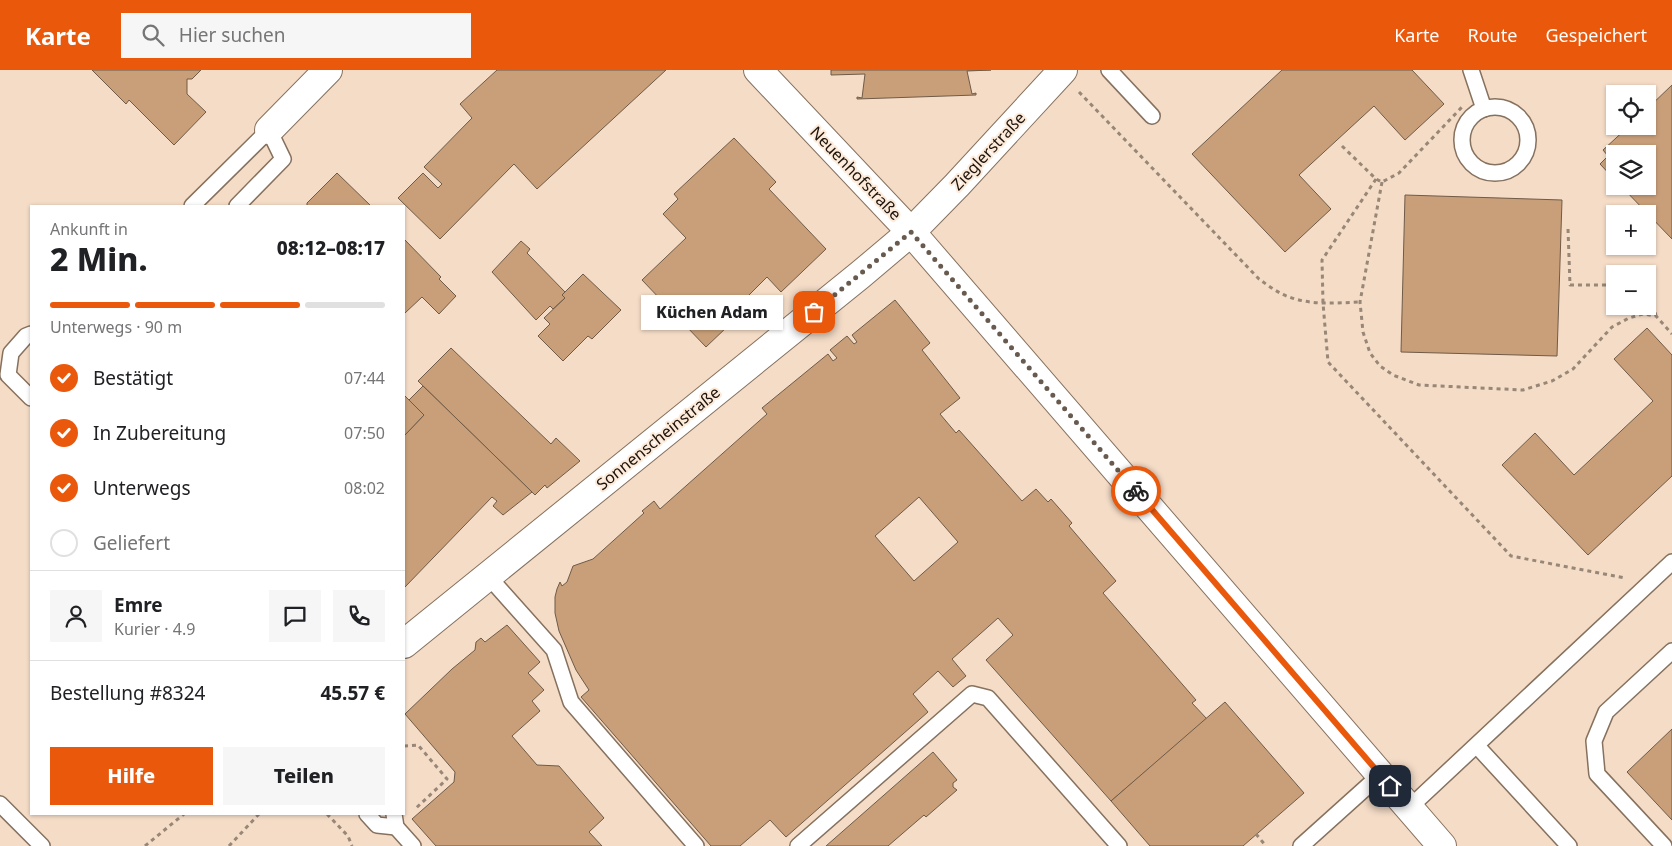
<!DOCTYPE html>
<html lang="de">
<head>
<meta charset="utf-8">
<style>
  body { margin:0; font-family:"Noto Sans",sans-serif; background:#f6f6f6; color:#202124; height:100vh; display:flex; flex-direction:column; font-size:19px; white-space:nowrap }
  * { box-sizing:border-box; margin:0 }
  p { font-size:16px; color:#757577 }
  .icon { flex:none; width:28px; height:28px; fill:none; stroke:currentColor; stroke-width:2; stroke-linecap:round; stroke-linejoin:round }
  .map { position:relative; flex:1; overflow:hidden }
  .sheet { position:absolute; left:30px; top:135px; width:375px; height:610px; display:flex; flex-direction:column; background:#fff; border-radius:0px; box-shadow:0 1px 4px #0004 }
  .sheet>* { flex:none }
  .tools { position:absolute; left:1606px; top:15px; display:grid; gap:10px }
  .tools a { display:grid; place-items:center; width:50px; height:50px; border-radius:0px; background:#fff; box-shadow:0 1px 4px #0004; font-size:25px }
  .pin { position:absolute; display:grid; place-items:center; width:42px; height:42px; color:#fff; margin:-21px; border-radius:10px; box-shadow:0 2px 8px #0006 }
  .courier { position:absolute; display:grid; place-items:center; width:50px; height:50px; margin:-25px; border:4px solid #ea580c; border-radius:50%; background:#fff; color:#222; box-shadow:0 1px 6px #0007 }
  .bubble { position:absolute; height:35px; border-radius:0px; background:#fff; box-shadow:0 1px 4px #0004; font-size:16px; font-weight:800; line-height:35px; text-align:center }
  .headline em { font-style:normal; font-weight:800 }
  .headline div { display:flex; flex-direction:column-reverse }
  .headline { display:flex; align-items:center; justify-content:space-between; height:85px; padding:0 20px }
  h1 { font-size:32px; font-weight:800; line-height:38px }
  .bar { display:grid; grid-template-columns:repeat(4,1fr); gap:8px 5px; align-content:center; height:60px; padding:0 20px }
  .bar i { height:6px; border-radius:4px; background:#e0e0e0 }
  .bar .on { background:#ea580c }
  .bar p { grid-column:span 4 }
  .line { display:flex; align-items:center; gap:12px; padding:0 20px; border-top:1px solid #e0e0e0 }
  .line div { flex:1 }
  .round { display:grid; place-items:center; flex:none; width:52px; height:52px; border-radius:0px; background:#f6f6f6 }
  ol { padding:0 20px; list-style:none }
  li { display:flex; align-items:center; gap:15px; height:55px }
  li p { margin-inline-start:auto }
  li .icon { padding:5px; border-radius:50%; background:#ea580c; color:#fff; stroke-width:4 }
  li:last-child { color:#757577 }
  li i { width:28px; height:28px; border:2px solid #e0e0e0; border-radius:50% }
  .cta { display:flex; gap:10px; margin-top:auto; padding:10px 20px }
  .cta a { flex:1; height:58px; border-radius:0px; background:#ea580c; color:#fff; font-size:20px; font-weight:800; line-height:58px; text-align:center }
  .cta a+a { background:#f6f6f6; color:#202124 }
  header { display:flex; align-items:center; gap:30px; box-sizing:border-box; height:70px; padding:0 25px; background:#ea580c; color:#fff }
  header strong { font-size:24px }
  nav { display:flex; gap:28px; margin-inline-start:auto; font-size:18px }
  .search { width:350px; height:45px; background:#f6f6f6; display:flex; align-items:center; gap:12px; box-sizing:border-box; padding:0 18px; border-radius:0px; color:#757577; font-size:19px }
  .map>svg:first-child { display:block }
  .building { fill:#c99f79; stroke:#6f5b48; fill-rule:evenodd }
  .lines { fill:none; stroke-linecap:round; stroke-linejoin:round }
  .lane-casing { stroke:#86715e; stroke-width:18 }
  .street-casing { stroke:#86715e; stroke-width:30 }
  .secondary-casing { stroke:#86715e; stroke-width:30 }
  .path { stroke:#988677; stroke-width:3; stroke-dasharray:4 4; stroke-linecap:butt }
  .lane { stroke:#fff; stroke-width:15 }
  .street { stroke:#fff; stroke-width:28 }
  .secondary { stroke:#fff; stroke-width:28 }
  .done { stroke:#685a4e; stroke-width:5; stroke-dasharray:0 9 }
  .route { stroke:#ea580c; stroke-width:6 }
  .labels { text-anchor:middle; stroke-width:4; stroke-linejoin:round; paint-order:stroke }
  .street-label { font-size:16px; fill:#1c140d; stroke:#fdead9 }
</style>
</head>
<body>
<header>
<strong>Karte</strong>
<div class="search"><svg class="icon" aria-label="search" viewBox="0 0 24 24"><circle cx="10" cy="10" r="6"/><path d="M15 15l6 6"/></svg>Hier suchen</div>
<nav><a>Karte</a><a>Route</a><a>Gespeichert</a></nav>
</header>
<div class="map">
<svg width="1672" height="776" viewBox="0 0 1672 776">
  <rect width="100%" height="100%" fill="#f4dcc7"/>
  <g class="building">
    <polygon points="92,0 201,0 192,9 187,9 187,24 206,42 174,75 129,30 126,34"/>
    <polygon points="497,0 666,0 537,119 514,94 440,169 398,128 423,103 438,118 442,114 424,97 472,48 460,34"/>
    <polygon points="831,0 991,0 967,1 972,24 976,23 976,25 857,29 857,27 862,28 865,4 831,5"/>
    <polygon points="1282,0 1412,0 1444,34 1405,70 1374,36 1299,105 1331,139 1285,182 1192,84"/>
    <polygon points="1672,15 1672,169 1621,116 1648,116 1648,84 1615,84 1615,110 1600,94 1608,86 1603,80 1629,56 1648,56 1648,38"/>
    <polygon points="734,68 776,112 769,119 826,179 781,222 767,207 745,229 750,235 706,277 642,210 686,168 663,144 678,129 674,124"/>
    <polygon points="337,103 371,136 307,136 307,133"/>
    <polygon points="1405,125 1562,130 1557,286 1401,282"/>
    <polygon points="404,169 441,207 439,209 456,226 439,244 422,227 405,243 404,242"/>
    <polygon points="521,171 530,179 527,183 565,222 562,225 565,228 553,239 550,236 536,250 492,202"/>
    <polygon points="583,204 621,240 592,269 588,266 563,291 538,266 550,254 544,248 565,228 562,225"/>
    <path d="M895 230 930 273 922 280 960 328 940 344 956 363 959 360 1022 431 1036 419 1048 432 1051 429 1072 453 1069 456 1116 511 1103 523 1196 630 1192 633 1207 649 1111 731 986 590 1013 565 998 548 952 589 966 606 953 617 938 601 913 624 928 642 786 767 770 750 740 776H711L581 627 589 620 576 600 559 561 555 543V527L557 519 560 512 562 516 567 512 573 496 593 489 644 443 642 441 654 431 660 439 767 344 762 338 828 284 833 291 837 288 830 280 847 266 854 274 857 272 852 265ZM919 427 958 472 914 511 875 466Z"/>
    <polygon points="1647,258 1672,285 1672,406 1588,485 1502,395 1535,363 1574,405 1653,331 1614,289"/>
    <polygon points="451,278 551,374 556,368 580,391 547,418 545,415 535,425 418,311"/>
    <polygon points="423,316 532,422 503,445 493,436 497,431 492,427 404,518 404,366 424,345 409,330"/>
    <polygon points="404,325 424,345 404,366"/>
    <polygon points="507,555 540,592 528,603 544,620 532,631 540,641 512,666 537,695 559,696 604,748 589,762 602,776 436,776 412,749 454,712 455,702 405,644 452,599 475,580 476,572 481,568 485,572"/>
    <polygon points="1225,632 1304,723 1243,776 1150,776 1111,731"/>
    <polygon points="1672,659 1672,750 1627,702"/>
    <polygon points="933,682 957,710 953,713 953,717 957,720 926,747 924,745 888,776 826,776"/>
  </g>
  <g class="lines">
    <g class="lane-casing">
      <g id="lane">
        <polyline points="1109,0 1152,46"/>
        <polyline points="1471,0 1484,39"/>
        <circle cx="1495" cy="70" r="33"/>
        <polyline points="192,136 269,60 283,89 237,136"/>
        <polyline points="31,264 26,266 11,283 8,305 31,328"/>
        <polyline points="488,506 554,580 571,632 696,776"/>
        <polyline points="1477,676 1569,776"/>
        <polyline points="0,734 42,776"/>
        <polyline points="1409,738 1672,492"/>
        <polyline points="367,744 377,755 396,757"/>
        <polyline points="394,744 396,757 413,776"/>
        <polyline points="798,776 972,624 988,628 1119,776"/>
        <polyline points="1301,776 1380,705"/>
        <polyline points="1664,776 1597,704 1594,671 1606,642 1672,581"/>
      </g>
    </g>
    <g class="street-casing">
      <g id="street">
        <polyline points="269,60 328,0"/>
        <polyline points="404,574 860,205 911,162 957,115 1063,0"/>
      </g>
    </g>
    <g class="secondary-casing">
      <polyline id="secondary" points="758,0 911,162 1442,776"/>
    </g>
    <g class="path">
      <path d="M1079 22 1259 209C1266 214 1274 220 1282 224 1307 236 1334 233 1360 232"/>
      <polyline points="1342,76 1376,109 1382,112 1399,103 1462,37"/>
      <polyline points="1376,109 1322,190 1323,233 1328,292 1511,486 1625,508"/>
      <polyline points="1382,112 1360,232 1363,262 1370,283 1380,296 1393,305 1419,315 1523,320 1552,311 1573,299 1612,257 1629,248 1643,244 1656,246 1672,264"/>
      <polyline points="1568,159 1570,215 1615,215"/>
      <polyline points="1648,220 1653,230 1656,246"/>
      <polyline points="404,676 418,675 447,709 414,740"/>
      <polyline points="327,744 348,766 352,776"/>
      <polyline points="1256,764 1266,776"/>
      <polyline points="145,776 184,744"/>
      <polyline points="229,776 259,744"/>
    </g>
    <use href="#lane" class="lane"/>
    <use href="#street" class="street"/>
    <use href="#secondary" class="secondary"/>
  </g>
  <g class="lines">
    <polyline class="done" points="814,242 911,162 1136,421"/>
    <polyline class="route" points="1136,421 1390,716"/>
  </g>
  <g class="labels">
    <g class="street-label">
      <text transform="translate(988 81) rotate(-47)" y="6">Zieglerstraße</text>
      <text transform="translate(856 103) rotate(46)" y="6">Neuenhofstraße</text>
      <text transform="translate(658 368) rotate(-39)" y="6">Sonnenscheinstraße</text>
    </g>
  </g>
</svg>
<div class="tools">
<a><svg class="icon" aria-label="locate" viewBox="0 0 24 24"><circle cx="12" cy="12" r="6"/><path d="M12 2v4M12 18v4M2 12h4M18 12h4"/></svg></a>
<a><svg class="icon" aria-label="layers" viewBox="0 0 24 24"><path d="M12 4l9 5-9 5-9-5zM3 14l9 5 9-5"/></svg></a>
<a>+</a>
<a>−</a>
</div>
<div class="pin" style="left:814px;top:242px;background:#ea580c"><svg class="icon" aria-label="bag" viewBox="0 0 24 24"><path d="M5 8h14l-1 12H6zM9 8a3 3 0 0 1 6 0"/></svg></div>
<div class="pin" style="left:1390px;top:716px;background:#1f2937"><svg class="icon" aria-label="home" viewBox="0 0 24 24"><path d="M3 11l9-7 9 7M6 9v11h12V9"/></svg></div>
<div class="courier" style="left:1136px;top:421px"><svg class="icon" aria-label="bike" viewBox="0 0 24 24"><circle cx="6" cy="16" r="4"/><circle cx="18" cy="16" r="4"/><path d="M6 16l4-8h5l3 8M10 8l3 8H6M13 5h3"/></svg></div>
<div class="bubble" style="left:641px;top:225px;width:142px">Küchen Adam</div>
<section class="sheet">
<div class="headline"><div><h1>2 Min.</h1><p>Ankunft in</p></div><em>08:12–08:17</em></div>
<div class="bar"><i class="on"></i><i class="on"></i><i class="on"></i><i></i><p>Unterwegs · 90 m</p></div>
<ol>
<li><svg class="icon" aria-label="check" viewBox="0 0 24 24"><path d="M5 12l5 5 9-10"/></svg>Bestätigt<p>07:44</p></li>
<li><svg class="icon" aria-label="check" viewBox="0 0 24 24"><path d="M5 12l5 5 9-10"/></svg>In Zubereitung<p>07:50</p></li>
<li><svg class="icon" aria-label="check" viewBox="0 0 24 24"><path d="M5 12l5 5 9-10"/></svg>Unterwegs<p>08:02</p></li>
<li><i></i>Geliefert</li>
</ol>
<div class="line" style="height:90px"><a class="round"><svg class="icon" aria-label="person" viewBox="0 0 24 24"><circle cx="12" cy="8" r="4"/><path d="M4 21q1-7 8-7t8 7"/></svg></a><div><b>Emre</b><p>Kurier · 4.9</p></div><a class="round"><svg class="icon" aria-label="chat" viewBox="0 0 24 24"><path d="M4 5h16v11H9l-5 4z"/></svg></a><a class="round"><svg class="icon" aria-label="phone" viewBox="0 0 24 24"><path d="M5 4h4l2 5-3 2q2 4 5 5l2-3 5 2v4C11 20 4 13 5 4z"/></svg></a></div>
<div class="line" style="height:65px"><div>Bestellung #8324</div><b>45.57 €</b></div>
<div class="cta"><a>Hilfe</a><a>Teilen</a></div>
</section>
</div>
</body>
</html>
